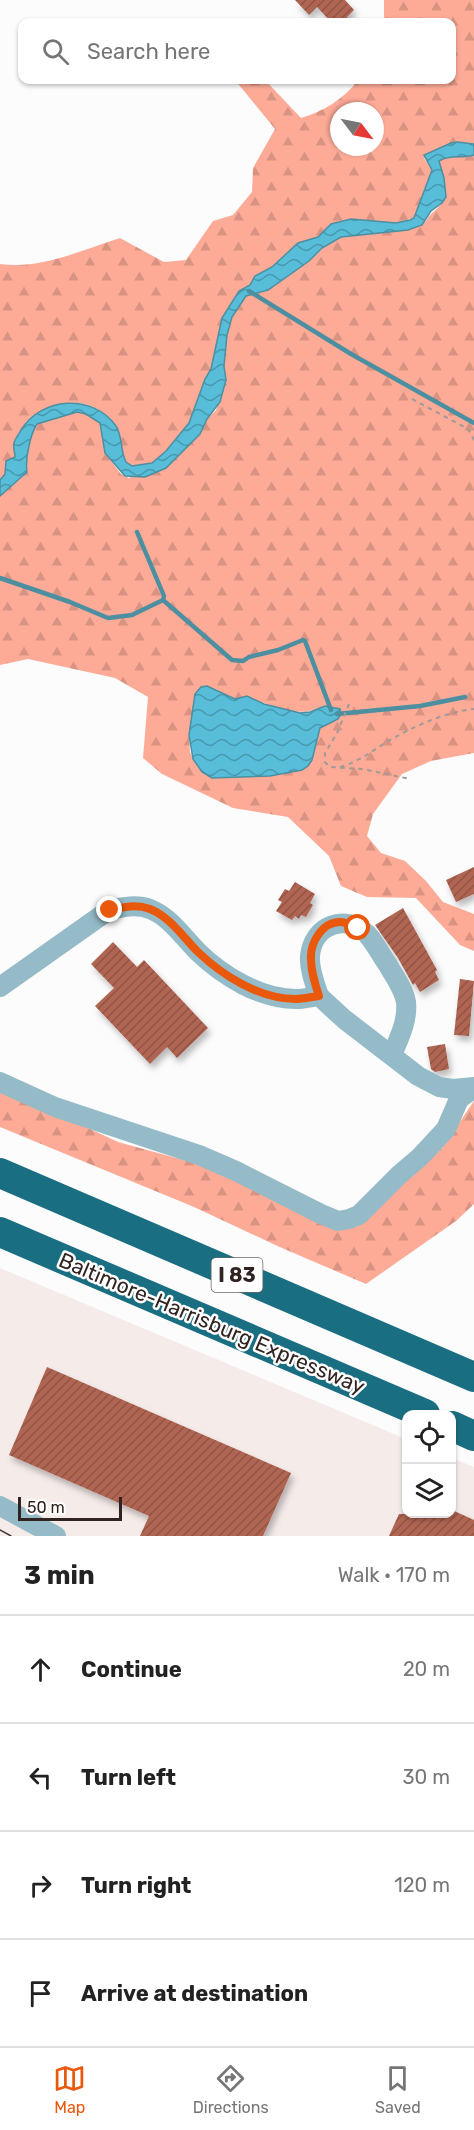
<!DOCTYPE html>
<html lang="en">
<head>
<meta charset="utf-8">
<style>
	:root { --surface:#fff; --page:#f6f6f6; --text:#222; --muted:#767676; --line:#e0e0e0; --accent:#ea580c }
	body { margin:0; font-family:Rubik,sans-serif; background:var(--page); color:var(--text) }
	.controls { position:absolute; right:18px; bottom:18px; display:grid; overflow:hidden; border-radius:12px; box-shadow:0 2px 4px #0004 }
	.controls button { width:54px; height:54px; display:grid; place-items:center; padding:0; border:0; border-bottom:2px solid var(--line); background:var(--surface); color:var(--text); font:30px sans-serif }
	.compass { position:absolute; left:330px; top:102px; width:54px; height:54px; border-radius:50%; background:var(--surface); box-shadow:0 2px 4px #0004; rotate:122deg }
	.scale { position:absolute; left:18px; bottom:15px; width:104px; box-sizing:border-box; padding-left:6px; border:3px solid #302320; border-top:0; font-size:16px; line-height:21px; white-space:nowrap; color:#302320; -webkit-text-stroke:4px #fff; paint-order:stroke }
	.stop { position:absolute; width:18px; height:18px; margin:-14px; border:4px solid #ea580c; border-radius:50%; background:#fff }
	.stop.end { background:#ea580c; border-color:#fff; box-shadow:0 2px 6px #0008 }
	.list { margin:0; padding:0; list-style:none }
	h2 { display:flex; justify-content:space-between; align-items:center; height:78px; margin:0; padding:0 24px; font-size:26px }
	h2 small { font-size:20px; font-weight:400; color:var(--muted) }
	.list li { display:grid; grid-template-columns:39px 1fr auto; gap:18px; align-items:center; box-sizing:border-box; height:108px; padding:0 24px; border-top:2px solid var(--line) }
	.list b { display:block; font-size:22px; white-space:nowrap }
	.list em { font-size:20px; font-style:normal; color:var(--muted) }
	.icon { flex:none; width:33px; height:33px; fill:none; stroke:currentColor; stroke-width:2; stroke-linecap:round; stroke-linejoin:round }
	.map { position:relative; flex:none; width:474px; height:1536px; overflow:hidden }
	.search { position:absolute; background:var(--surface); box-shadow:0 2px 4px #0004; left:18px; right:18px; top:18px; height:66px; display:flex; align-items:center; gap:15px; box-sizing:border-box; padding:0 21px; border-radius:12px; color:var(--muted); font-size:22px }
	.sheet { height:510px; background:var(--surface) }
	nav { display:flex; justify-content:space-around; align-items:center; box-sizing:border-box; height:84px; border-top:2px solid var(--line); background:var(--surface); font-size:16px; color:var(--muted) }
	nav a { display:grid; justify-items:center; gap:3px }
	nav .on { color:var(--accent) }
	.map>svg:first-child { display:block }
	.built { fill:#f5ecea }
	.forest { fill:url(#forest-firs); fill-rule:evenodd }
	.water { fill:url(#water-waves); stroke:#4b8fa1; stroke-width:1.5 }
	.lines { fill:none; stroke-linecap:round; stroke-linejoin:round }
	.stream { stroke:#4b8fa1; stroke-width:4.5 }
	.building { fill:url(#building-hatch); filter:url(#shadow) }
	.path { stroke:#9f9998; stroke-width:2; stroke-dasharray:4.5 4.5; stroke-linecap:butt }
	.minor { stroke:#94bbc7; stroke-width:20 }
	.highway { stroke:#1a6e81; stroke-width:30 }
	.tram { stroke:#463a38; stroke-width:1.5 }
	.route { stroke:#ea580c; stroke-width:8 }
	.labels { text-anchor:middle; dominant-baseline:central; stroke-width:5; stroke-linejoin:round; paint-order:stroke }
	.shield { fill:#fff; stroke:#6e6563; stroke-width:1.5 }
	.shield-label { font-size:20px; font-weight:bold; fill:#302320 }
	.street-label { font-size:21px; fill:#302320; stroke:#fff }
</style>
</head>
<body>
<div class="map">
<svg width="474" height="1536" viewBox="0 0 474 1536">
	<defs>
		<pattern id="forest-firs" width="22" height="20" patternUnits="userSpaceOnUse" patternTransform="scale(1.5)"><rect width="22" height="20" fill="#fdab97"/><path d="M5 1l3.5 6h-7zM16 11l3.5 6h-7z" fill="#d99382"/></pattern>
		<pattern id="water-waves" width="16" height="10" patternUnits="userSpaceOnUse" patternTransform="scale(1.5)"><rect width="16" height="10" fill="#57bdd8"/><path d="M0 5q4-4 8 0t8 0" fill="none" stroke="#4899af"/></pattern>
		<pattern id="building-hatch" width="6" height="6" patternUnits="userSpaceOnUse" patternTransform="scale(1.5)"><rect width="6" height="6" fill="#b06553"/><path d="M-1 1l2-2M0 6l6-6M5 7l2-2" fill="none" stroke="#905344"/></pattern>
		<filter id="shadow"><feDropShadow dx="3" dy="5" stdDeviation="3" flood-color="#0004"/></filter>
	</defs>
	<rect width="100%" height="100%" fill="#fcfcfc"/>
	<!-- built -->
	<path class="built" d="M0,1268L406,1439V1514H452V1458L474,1467V1536H0Z"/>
	<!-- forest -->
	<g class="forest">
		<path d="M384,0H474V144L457,142L424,158L432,170L414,218L396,223L351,219L331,224L318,237L298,243L272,267L255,276L250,285L239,291L222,318L211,369L205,379L189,423L166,451L152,463L132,466L126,462C118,447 122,433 110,419C91,398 64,399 41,412C36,414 30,417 26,422C18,433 15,445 15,457C0,467 11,469 0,480V264C40,270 82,250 120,238L164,262L186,260L213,221L233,215L252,192L253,168L275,129L235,80H265L301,118C324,111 344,99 358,80H452V22H384ZM339,111H375V147H339Z"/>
		<path d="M474,155V753L431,761L402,774L373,814L367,836L381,853L405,861L426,881L443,902L474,914V951L460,945L416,898L367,897L341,886L329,856L288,817L233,808L162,774L143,758L148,697L115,678L28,659L0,665V496L22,477L30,440L37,423L77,412L86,414L100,423L105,453L121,474L129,478L200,434L207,419L216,410L226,380L224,366L227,336L232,317L246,296L252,293L264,292L309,261L323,248L341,237L356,234L390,232L426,221C430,213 436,211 442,203C451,192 441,174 439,161C450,154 462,159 474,155ZM216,689C222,693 229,698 236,699C243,700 249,698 255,700C276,706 296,718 318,708L338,719L320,728C314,738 317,751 311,760C298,780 235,775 212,778L193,759L190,752L189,735L195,694Z"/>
		<path d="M0,1087L118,1142L227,1172L349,1229L442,1148L474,1101V1204L456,1221L366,1284L282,1248L194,1207L0,1127Z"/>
	</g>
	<!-- water -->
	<g class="water">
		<path d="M457,142L474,144V155C462,159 450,154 439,161L444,178L446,197L442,203L431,211L422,225L408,230L341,237L322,248L309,261L268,290L246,296L232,317L227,335L224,366L226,380L220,402L207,419L200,434L166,468L145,477L125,476L105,453L100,423L86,414L77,412L37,424C30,435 25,459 27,472L0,496V480L5,474L6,461L15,457C15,453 13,447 14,443C15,439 19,434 21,430C41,397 93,393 116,426C123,437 120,451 126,462L132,466L152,463L166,451L189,423L205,379L211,369L222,318L239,291L250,285L255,276L272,267L298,243L318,237L331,224L351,219L396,223L410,220L414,218L432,170L424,155L451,143Z"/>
		<path d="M207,686L235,699L247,696L264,704L300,713L310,712L325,706L340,709L341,714L338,719L320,728L312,760L308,766L302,770L270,776L212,778L202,772L193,759L189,735L195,694L201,687Z"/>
	</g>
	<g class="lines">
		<!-- stream -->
		<g class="stream">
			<path d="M249,291L351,354L474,423"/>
			<path d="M137,532L164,596L163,600L232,660L243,661L249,657L278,650L303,640L305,641L331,710"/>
			<path d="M0,578L70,602L108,618L132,615L163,600"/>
			<path d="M337,714L420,706L465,697"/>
		</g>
	</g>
	<!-- building -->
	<g class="building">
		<path d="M295,0H345L354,10L347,17L352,22H331L317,7L309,15Z"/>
		<path d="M474,867V894L456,902L446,880Z"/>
		<path d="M295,882L315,894L310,903L313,905L306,917L301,915L299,919L295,916L292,920L276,911L282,902L278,900L285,889L289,891Z"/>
		<path d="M403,908L437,970L435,972L439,980L420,992L415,983L413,985L398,958L375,925Z"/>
		<path d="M113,942L137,967L144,960L208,1028L177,1058L167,1047L150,1064L95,1006L114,988L91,964Z"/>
		<path d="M460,979L474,981L469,1036L454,1035Z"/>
		<path d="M445,1044L449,1069L435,1072L431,1069L427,1047Z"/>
		<path d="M47,1367L291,1473L263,1536H140L149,1516L9,1455Z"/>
		<path d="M452,1510L474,1520V1536H389L399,1514H452Z"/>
	</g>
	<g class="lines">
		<!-- path -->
		<g class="path">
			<path d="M412,399L468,429L474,440"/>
			<path d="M349,704L337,733L325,753V762L330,767L362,769L410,779"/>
			<path d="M340,767C359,762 373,750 390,740C415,726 445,712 474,709"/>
		</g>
		<!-- minor -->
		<g class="minor">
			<path d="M0,987L109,910C123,907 136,904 150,909C170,917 183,937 198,952C223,976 260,999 296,999C303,999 311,997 319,996L344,1019L418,1076L439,1087L453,1089L474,1087"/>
			<path d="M319,996C315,984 309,969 310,956C313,925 345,913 367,934C375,943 381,955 388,965C394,976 404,989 406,1002C408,1021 399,1038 392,1055"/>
			<path d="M0,1082L55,1107L199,1155L236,1171L321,1214L338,1221L349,1219L359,1215L400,1174L420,1157L446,1129L459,1099L474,1088"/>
			<path d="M0,1506L56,1536"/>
		</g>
		<!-- highway -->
		<g class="highway">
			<path d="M0,1173L474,1377"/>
			<path d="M0,1232L425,1414"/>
			<path d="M452,1426L474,1436"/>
		</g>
		<!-- tram -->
		<path class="tram" d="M0,1530L11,1536"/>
	</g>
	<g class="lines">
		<!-- route -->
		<path class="route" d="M110,910C123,907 136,904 150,909C170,917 183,937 198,952C223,976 260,999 296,999C303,999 311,997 319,996C315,984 311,972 311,959C310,943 322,922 340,922C346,922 353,926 358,928"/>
	</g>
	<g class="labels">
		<!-- shield labels -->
		<rect class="shield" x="211.5" y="1258" width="51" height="34" rx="4.5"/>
		<g class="shield-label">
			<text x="237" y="1275">I 83</text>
		</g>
		<!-- street labels -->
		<g class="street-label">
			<text transform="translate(212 1323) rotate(23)">Baltimore-Harrisburg Expressway</text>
		</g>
	</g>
</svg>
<div class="controls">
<button><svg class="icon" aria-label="locate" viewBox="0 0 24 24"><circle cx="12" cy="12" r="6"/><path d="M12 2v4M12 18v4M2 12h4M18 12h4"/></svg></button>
<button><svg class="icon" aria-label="layers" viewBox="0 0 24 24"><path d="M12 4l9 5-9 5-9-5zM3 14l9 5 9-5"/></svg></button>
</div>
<svg class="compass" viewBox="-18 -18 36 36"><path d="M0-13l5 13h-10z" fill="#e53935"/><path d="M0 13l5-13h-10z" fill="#767676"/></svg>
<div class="scale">50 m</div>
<div class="stop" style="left:358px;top:928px"></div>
<div class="stop end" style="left:110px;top:910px"></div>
<div class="search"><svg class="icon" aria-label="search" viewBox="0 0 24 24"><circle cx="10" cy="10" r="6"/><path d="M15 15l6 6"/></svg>Search here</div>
</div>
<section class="sheet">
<h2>3 min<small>Walk · 170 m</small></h2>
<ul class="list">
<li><svg class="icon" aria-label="ahead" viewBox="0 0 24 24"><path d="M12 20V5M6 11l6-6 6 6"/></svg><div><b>Continue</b></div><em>20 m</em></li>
<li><svg class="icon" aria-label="left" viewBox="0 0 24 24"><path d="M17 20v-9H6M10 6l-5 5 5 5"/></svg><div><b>Turn left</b></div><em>30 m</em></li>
<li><svg class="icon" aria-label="right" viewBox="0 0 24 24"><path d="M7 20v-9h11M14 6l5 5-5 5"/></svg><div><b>Turn right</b></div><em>120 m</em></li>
<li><svg class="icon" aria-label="arrive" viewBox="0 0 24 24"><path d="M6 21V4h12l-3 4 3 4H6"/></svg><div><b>Arrive at destination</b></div></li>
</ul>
</section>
<nav>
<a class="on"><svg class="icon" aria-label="map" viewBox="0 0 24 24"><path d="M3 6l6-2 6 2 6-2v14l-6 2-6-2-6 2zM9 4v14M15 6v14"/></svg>Map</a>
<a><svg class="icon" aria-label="directions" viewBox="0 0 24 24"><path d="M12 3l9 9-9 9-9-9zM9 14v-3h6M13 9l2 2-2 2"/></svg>Directions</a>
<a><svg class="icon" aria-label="saved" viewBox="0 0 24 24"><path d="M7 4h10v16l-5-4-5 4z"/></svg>Saved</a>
</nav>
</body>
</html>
